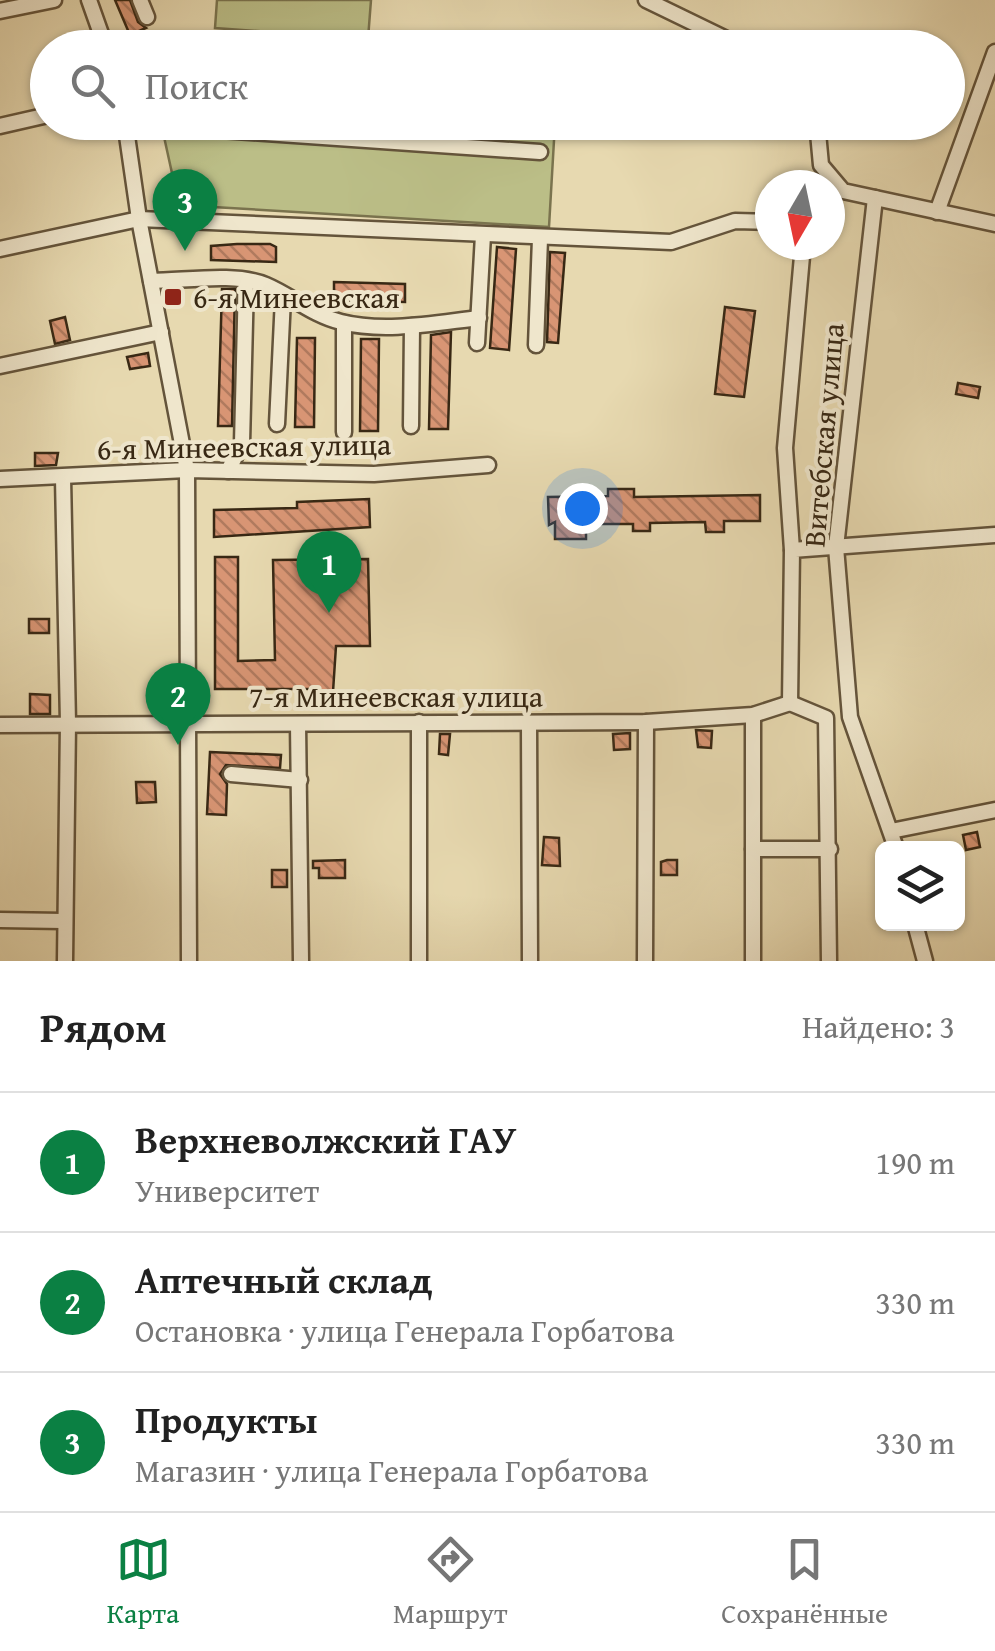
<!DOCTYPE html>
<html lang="ru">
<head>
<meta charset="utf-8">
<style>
	:root { --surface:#fff; --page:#f2f2f2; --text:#222; --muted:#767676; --line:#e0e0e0; --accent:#0b8043 }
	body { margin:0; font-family:"Gentium Book Plus",serif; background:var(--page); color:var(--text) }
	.controls { position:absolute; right:30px; bottom:30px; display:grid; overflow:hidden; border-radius:15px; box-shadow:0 2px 8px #0004 }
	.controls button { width:90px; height:90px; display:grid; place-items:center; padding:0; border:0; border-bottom:2px solid var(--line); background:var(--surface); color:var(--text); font:50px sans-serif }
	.compass { position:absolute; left:755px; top:170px; width:90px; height:90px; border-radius:50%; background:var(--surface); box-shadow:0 2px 8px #0004; rotate:189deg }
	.you { position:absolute; left:582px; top:508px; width:35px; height:35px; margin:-25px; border:8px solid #fff; border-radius:50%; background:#1a73e8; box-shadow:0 0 0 15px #1a73e833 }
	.badge { display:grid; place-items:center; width:65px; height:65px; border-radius:50%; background:var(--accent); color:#fff; font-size:32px; font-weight:700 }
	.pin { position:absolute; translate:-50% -82px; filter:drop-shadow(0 2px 5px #0008) }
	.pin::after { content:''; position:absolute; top:52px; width:35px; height:30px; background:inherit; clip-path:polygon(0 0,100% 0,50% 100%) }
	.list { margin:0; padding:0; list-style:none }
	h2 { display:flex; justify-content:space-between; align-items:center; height:130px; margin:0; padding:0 40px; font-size:42px }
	h2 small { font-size:32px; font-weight:400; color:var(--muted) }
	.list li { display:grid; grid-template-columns:65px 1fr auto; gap:30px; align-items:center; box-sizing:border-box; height:140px; padding:0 40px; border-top:2px solid var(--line) }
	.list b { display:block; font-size:38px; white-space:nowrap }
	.list p { margin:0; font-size:32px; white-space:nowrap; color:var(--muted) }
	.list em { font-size:32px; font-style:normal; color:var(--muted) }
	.icon { flex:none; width:55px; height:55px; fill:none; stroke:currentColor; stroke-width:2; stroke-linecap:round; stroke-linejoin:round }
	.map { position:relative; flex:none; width:995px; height:961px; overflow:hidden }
	.search { position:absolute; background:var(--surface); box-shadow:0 2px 8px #0004; left:30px; right:30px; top:30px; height:110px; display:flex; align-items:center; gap:25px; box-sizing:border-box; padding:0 35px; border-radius:55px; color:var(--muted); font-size:38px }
	.sheet { height:550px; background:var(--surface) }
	nav { display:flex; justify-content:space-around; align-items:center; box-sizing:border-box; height:140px; border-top:2px solid var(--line); background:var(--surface); font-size:28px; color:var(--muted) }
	nav a { display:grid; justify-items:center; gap:5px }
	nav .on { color:var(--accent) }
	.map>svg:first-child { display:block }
	.green { fill:#bbbe87; stroke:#7a734e; stroke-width:2.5 }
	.building { fill:url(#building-back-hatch); stroke:#382814; stroke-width:2.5 }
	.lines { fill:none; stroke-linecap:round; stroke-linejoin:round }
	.minor-casing { stroke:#64543b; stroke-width:19 }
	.minor { stroke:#efe6cc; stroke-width:14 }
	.poi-dot { fill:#8f2418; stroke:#efe6cc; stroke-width:4 }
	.labels { text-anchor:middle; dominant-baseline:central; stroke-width:8; stroke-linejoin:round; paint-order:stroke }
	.poi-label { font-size:30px; fill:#382814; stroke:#efe6cc; text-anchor:start }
	.street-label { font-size:30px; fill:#382814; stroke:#efe6cc }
</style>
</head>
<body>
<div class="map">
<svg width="995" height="961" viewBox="0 0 995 961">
	<defs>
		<pattern id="building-back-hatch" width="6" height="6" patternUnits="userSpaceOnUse" patternTransform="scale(2.5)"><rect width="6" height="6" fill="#d89574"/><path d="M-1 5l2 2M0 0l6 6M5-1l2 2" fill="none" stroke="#b07a5e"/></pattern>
	</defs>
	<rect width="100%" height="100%" fill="#e7d9b0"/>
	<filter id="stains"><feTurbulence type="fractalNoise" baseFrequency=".002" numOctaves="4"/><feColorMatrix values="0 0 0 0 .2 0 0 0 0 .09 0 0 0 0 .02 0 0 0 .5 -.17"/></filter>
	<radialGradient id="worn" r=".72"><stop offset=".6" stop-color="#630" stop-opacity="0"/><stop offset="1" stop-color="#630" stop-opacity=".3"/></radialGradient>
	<!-- green -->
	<g class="green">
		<path d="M217,0H371L368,39L215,28Z"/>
		<path d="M143,37L338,47H145Z"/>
		<path d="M161,123H555L549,227L179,205Z"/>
	</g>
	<!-- building -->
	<g class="building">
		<path d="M115,0H130L138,22L146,28L130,35Z"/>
		<path d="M237,244H270L276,247V262L211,260V246Z"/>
		<path d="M497,247L516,249L509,350L490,348Z"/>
		<path d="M550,252L565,253L558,343L547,342Z"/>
		<path d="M334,282L405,284V302L334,300Z"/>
		<path d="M222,289H235L232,426H218Z"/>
		<path d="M725,307L755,311L744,397L715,394Z"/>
		<path d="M65,317L70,340L55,344L50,321Z"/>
		<path d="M451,332L448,429H429L431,335Z"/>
		<path d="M297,338H315L314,427H295Z"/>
		<path d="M361,339H379L378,431H360Z"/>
		<path d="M148,353L150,366L130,369L127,357Z"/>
		<path d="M958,383L980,387L978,398L956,394Z"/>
		<path d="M35,453H58L56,465L35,466Z"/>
		<path d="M608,489H634V497L760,495V521H724V532H706L705,522L650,523V531H633V524H586V539H555V522L549,525L548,497L608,496Z"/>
		<path d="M369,499L370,527L214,537V510L297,508V502Z"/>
		<path d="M215,557H238V661L275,660L273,560L368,559L370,646H336L332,707L319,708L318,689H215Z"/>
		<rect x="29" y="619" width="20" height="14"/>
		<path d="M30,694L50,695V714H30Z"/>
		<path d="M696,730L712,731L711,748L698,747Z"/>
		<path d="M630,733V749L614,750L613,734Z"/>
		<path d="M440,734H450L448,755L439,754Z"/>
		<path d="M210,752L281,755L280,768L226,765L220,774L227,784L226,815L207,814Z"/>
		<path d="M136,782H155L156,802L137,803Z"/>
		<path d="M977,832L980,847L966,850L963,835Z"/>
		<path d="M544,837L559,838L560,866L542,865Z"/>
		<path d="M345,860V878H319V868H313V861Z"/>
		<path d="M667,860H677V875H661V862Z"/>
		<rect x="272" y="870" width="15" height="17"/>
	</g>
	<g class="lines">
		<!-- minor casing -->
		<g class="minor-casing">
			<g id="minor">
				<path d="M89,0L106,48"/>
				<path d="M140,0L147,17"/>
				<path d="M646,0L745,48"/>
				<path d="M0,11L54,0"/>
				<path d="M125,122L139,219L187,470L189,961"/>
				<path d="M817,122L821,165L843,191L995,224"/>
				<path d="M0,126L48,115"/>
				<path d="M126,128L162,126L540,152"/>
				<path d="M875,198L836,547L850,717L896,848"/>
				<path d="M937,212L995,52"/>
				<path d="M0,249L139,219L671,242L735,221L770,222"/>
				<path d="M151,281C185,281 234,272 266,285C292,296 312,315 341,322C385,333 435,323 479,318"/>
				<path d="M344,323V432"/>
				<path d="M477,343L483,235"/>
				<path d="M536,345L540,239"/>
				<path d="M0,366L161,332"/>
				<path d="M277,424L283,298"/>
				<path d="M411,426L412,326"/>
				<path d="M228,471L242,443L246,281"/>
				<path d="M63,478L68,723L65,961"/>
				<path d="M0,479L187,470L374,474L488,465"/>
				<path d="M792,550L785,448L803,245"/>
				<path d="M790,703L792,550L995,535"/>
				<path d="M790,703L826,718L829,961"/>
				<path d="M753,715V961"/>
				<path d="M298,724L301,961"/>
				<path d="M529,724L530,961"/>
				<path d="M0,725L646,722L753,715L790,703"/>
				<path d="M231,774L300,780"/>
				<path d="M891,831L995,810"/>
				<path d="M753,849H830"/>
				<path d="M0,920L63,921"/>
				<path d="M915,924L925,961"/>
				<path d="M419,961V722"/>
				<path d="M645,961L646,722"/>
			</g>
		</g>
		<!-- minor -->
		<use href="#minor" class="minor"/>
	</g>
	<!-- markers -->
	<rect class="poi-dot" x="163" y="287" width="20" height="20" rx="5"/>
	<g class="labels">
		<!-- poi labels -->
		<g class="poi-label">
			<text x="193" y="297">6-я Минеевская</text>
		</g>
		<!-- street labels -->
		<g class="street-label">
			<text transform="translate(823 435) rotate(-85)">Витебская улица</text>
			<text transform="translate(244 446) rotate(-1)">6-я Минеевская улица</text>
			<text x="396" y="696">7-я Минеевская улица</text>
		</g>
	</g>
	<rect width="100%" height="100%" filter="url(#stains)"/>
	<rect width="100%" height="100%" fill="url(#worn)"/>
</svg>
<div class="controls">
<button><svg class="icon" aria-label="layers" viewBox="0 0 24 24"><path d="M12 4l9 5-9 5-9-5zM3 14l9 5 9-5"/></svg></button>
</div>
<svg class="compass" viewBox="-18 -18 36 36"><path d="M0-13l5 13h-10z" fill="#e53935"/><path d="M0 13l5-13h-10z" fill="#767676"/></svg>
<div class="you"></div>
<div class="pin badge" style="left:329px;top:613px">1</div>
<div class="pin badge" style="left:178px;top:745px">2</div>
<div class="pin badge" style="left:185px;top:251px">3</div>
<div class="search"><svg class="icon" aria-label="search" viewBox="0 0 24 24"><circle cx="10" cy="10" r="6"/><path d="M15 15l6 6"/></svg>Поиск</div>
</div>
<section class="sheet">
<h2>Рядом<small>Найдено: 3</small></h2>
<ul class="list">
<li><span class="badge">1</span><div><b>Верхневолжский ГАУ</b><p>Университет</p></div><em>190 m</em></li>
<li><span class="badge">2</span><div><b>Аптечный склад</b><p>Остановка · улица Генерала Горбатова</p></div><em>330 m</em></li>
<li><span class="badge">3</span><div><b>Продукты</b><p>Магазин · улица Генерала Горбатова</p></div><em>330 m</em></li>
</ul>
</section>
<nav>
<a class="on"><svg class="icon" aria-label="map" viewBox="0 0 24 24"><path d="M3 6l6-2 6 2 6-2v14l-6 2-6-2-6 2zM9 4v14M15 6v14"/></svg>Карта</a>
<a><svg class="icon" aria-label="directions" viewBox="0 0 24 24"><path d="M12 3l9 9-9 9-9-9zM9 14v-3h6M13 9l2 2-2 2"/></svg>Маршрут</a>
<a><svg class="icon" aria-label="saved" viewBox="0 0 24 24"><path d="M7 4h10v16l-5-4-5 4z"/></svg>Сохранённые</a>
</nav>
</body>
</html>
